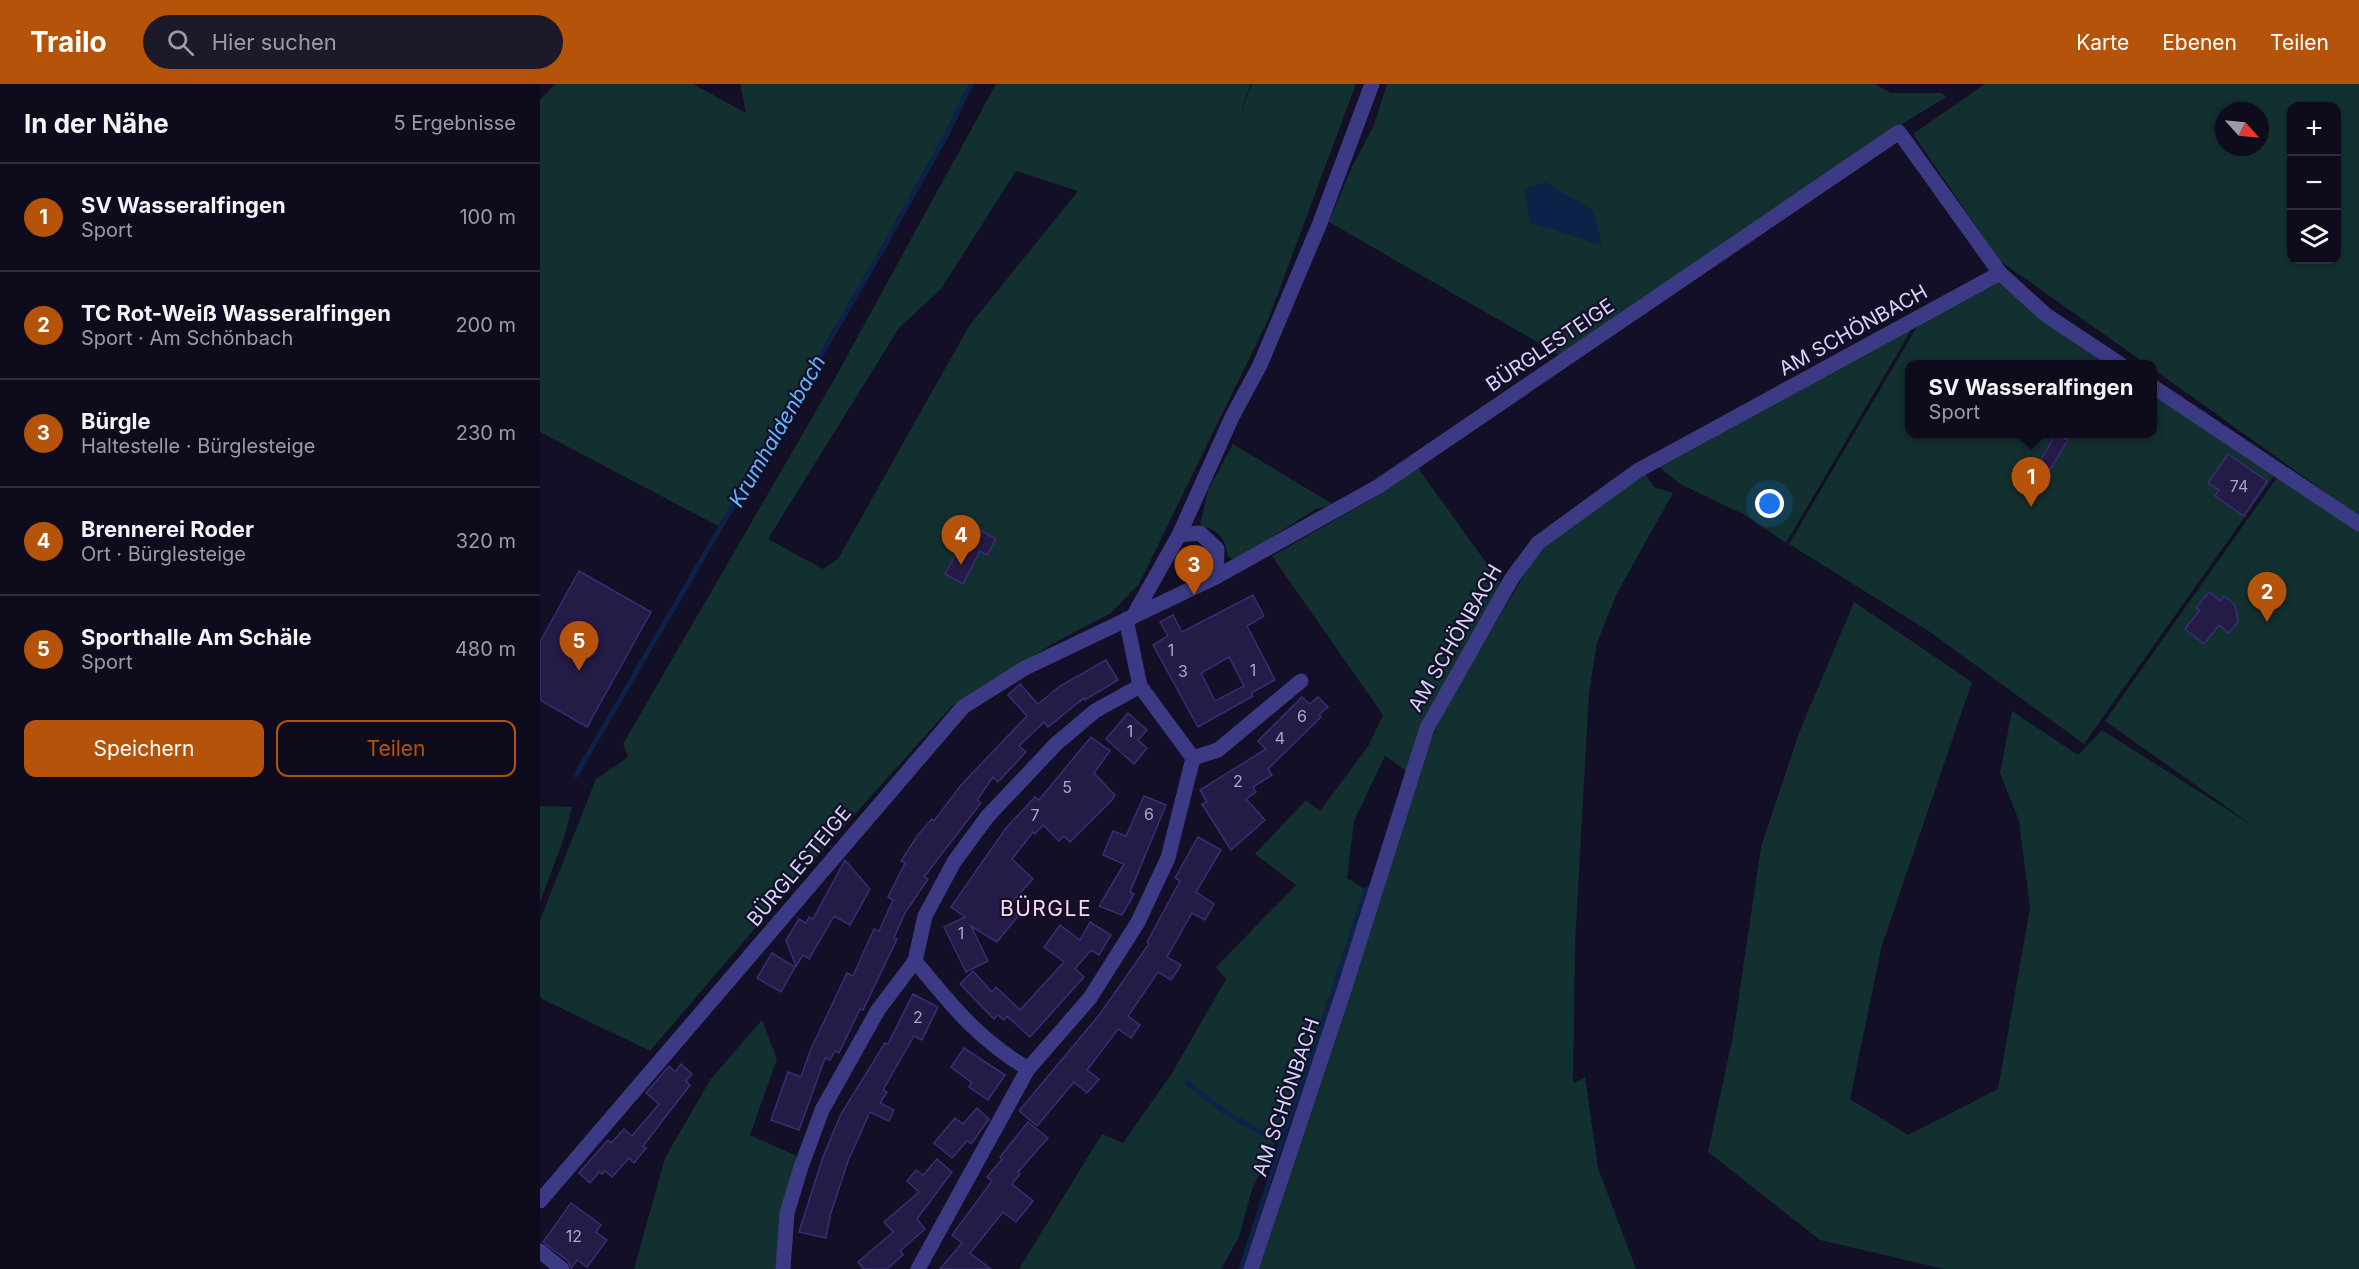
<!DOCTYPE html>
<html lang="de">
<head>
<meta charset="utf-8">
<style>
	:root { --surface:#0e0b1c; --page:#1c1929; --text:#f1f3f6; --muted:#9b9ba3; --line:#2e2b3b; --accent:#b45309 }
	body { margin:0; font-family:Inter,sans-serif; background:var(--page); color:var(--text) }
	.controls { position:absolute; right:18px; top:18px; display:grid; overflow:hidden; border-radius:12px; box-shadow:0 2px 4px #0004 }
	.controls button { width:54px; height:54px; display:grid; place-items:center; padding:0; border:0; border-bottom:2px solid var(--line); background:var(--surface); color:var(--text); font:30px sans-serif }
	.compass { position:absolute; left:1675px; top:18px; width:54px; height:54px; border-radius:50%; background:var(--surface); box-shadow:0 2px 4px #0004; rotate:117deg }
	.you { position:absolute; left:1230px; top:420px; width:21px; height:21px; margin:-15px; border:4px solid #fff; border-radius:50%; background:#1a73e8; box-shadow:0 0 0 9px #1a73e833 }
	.badge { display:grid; place-items:center; width:39px; height:39px; border-radius:50%; background:var(--accent); color:#fff; font-size:20px; font-weight:700 }
	.pin { position:absolute; translate:-50% -50px; filter:drop-shadow(0 2px 3px #0008) }
	.pin::after { content:''; position:absolute; top:32px; width:21px; height:18px; background:inherit; clip-path:polygon(0 0,100% 0,50% 100%) }
	.popup { position:absolute; left:1365px; top:276px; width:252px; height:78px; box-sizing:border-box; display:grid; place-content:center; border-radius:12px; background:var(--surface); filter:drop-shadow(0 2px 4px #0005); font-size:20px; white-space:nowrap; color:var(--muted) }
	.popup b { font-size:22px; color:var(--text) }
	.popup::after { content:''; position:absolute; left:50%; top:100%; margin-left:-12px; border:12px solid transparent; border-top-color:var(--surface) }
	.list { margin:0; padding:0; list-style:none }
	h2 { display:flex; justify-content:space-between; align-items:center; height:78px; margin:0; padding:0 24px; font-size:26px }
	h2 small { font-size:20px; font-weight:400; color:var(--muted) }
	.list li { display:grid; grid-template-columns:39px 1fr auto; gap:18px; align-items:center; box-sizing:border-box; height:108px; padding:0 24px; border-top:2px solid var(--line) }
	.list b { display:block; font-size:22px; white-space:nowrap }
	.list p { margin:0; font-size:20px; white-space:nowrap; color:var(--muted) }
	.list em { font-size:20px; font-style:normal; color:var(--muted) }
	.actions { display:flex; gap:12px; padding:18px 24px }
	.actions a { flex:1; padding:14px 0; border:2px solid var(--accent); border-radius:12px; text-align:center; font-size:21px; color:var(--accent) }
	.actions .main { background:var(--accent); color:#fff }
	.icon { flex:none; width:33px; height:33px; fill:none; stroke:currentColor; stroke-width:2; stroke-linecap:round; stroke-linejoin:round }
	.map { position:relative; flex:none; width:1819px; height:1185px; overflow:hidden }
	header { display:flex; align-items:center; gap:36px; box-sizing:border-box; height:84px; padding:0 30px; background:var(--accent); color:#fff }
	header strong { font-size:28px }
	nav { display:flex; gap:33px; margin-inline-start:auto; font-size:21px }
	.search { width:420px; height:54px; background:var(--page); display:flex; align-items:center; gap:15px; box-sizing:border-box; padding:0 21px; border-radius:33px; color:var(--muted); font-size:22px }
	main { display:flex }
	aside { flex:1; background:var(--surface) }
	.map>svg:first-child { display:block }
	.green { fill:#12302f; fill-rule:evenodd }
	.water { fill:#0c2248 }
	.lines { fill:none; stroke-linecap:round; stroke-linejoin:round }
	.stream { stroke:#0c2248; stroke-width:5 }
	.building { fill:#241b47; stroke:#3b2d73; stroke-width:1.5; fill-rule:evenodd }
	.minor { stroke:#3d3a85; stroke-width:15 }
	.labels { text-anchor:middle; dominant-baseline:central; stroke-width:4.5; stroke-linejoin:round; paint-order:stroke }
	.number-label { font-size:16px; fill:#aca6d1 }
	.street-label { font-size:20px; fill:#d9d4ff; stroke:#130f26 }
	.water-label { font-size:21px; font-style:italic; fill:#62b6ff; stroke:#130f26 }
	.neighbourhood-label { font-size:21px; letter-spacing:1.5px; fill:#ffd6f0; stroke:#130f26 }
</style>
</head>
<body>
<header>
<strong>Trailo</strong>
<div class="search"><svg class="icon" aria-label="search" viewBox="0 0 24 24"><circle cx="10" cy="10" r="6"/><path d="M15 15l6 6"/></svg>Hier suchen</div>
<nav><a>Karte</a><a>Ebenen</a><a>Teilen</a></nav>
</header>
<main>
<aside>
<h2>In der Nähe<small>5 Ergebnisse</small></h2>
<ul class="list">
<li><span class="badge">1</span><div><b>SV Wasseralfingen</b><p>Sport</p></div><em>100 m</em></li>
<li><span class="badge">2</span><div><b>TC Rot-Weiß Wasseralfingen</b><p>Sport · Am Schönbach</p></div><em>200 m</em></li>
<li><span class="badge">3</span><div><b>Bürgle</b><p>Haltestelle · Bürglesteige</p></div><em>230 m</em></li>
<li><span class="badge">4</span><div><b>Brennerei Roder</b><p>Ort · Bürglesteige</p></div><em>320 m</em></li>
<li><span class="badge">5</span><div><b>Sporthalle Am Schäle</b><p>Sport</p></div><em>480 m</em></li>
</ul>
<div class="actions"><a class="main">Speichern</a><a>Teilen</a></div>
</aside>
<div class="map">
<svg width="1819" height="1185" viewBox="0 0 1819 1185">
	<rect width="100%" height="100%" fill="#130f26"/>
	<!-- green -->
	<g class="green">
		<path d="M15,0H153L206,29L200,0H431C358,153 266,297 180,443L0,348V16Z"/>
		<path d="M456,0H711L696,41L712,0H816L728,236L599,500L571,529L514,559L412,622L264,787L110,967L0,914V836L56,695L88,673L83,660L295,294ZM476,87L538,107L429,242L298,475L283,485L228,455L359,244L401,205Z"/>
		<path d="M847,0H1335L1351,9H1402L1406,13L1335,57L1020,271L789,138L812,83L834,41Z"/>
		<path d="M1445,0H1819V432L1613,285L1612,280H1606L1460,177L1373,50ZM1752,22H1796V176H1752ZM1684,27H1720V63H1684Z"/>
		<path d="M1460,189L1580,280H1370V350H1612L1613,302L1738,386L1544,660L1390,548L1249,460L1384,231Z"/>
		<path d="M1374,241L1246,459L1205,431L1140,400L1115,380Z"/>
		<path d="M693,360L794,421L776,425L694,477L688,472C685,454 679,445 660,442L668,406Z"/>
		<path d="M878,384L963,502L868,688L845,672L814,737L807,794L825,805L741,1056L735,1058L712,1105L699,1153L681,1185H479L562,1050L583,1059L632,989L686,895L676,883L756,801L715,770L766,716L780,727L829,661L843,631L732,472L832,415Z"/>
		<path d="M1741,388L1819,439V1185H1404L1280,1156L1168,1068L1193,952L1221,763L1259,649L1314,518L1432,598L1342,861L1310,1015L1368,1051L1458,1005L1490,824L1479,737L1460,689L1472,627L1538,671L1562,646L1715,743L1565,637Z"/>
		<path d="M1105,390L1114,403L1133,409L1077,509L1057,559L1049,609L1035,861L1033,999L1045,993L1058,1084L1096,1185H719L889,660L906,623L994,474L1027,441Z"/>
		<path d="M654,461L664,463L669,470C667,487 655,496 639,489C634,475 642,467 654,461Z"/>
		<path d="M0,722L32,723L24,754L0,818Z"/>
		<path d="M222,936L237,975L210,1051L264,1075L243,1185H94L125,1074L170,996Z"/>
	</g>
	<!-- water -->
	<path class="water" d="M1005,98L1053,126L1062,161L990,139L984,106Z"/>
	<g class="lines">
		<!-- stream -->
		<g class="stream">
			<path d="M36,691L330,187L406,52L431,0"/>
			<path d="M647,999L685,1028L741,1060L701,1185"/>
			<path d="M741,1060L786,930L826,805"/>
		</g>
	</g>
	<!-- building -->
	<g class="building">
		<path d="M1516,350L1528,356L1510,386L1499,379Z"/>
		<path d="M1688,370L1727,397L1704,432L1675,412L1679,406L1668,399Z"/>
		<path d="M440,446L456,455L447,471L440,467L423,500L405,490L423,457L431,461Z"/>
		<path d="M39,487L111,528L47,643L0,616V558Z"/>
		<path d="M1669,508L1680,517L1684,512L1695,521L1698,538L1689,549L1679,541L1664,560L1645,545L1660,526L1656,524Z"/>
		<path d="M713,511L724,532L707,542L735,596L711,609L713,612L658,643L613,561L628,552L620,538L633,531L642,548ZM689,573L704,602L675,617L661,589Z"/>
		<path d="M566,576L578,596L545,616L544,614L508,643L504,638L479,662L486,668L458,698L453,693L437,716L441,719L384,793L388,795L365,829L354,854L357,855L323,926L320,925L299,969L295,967L290,976L285,974L259,1046L231,1036L248,988L261,993L270,967L307,889L313,892L334,845L339,847L353,816L348,813L365,779L361,777L378,751L392,735L394,737L421,701L487,632L468,611L480,600L498,620L520,602Z"/>
		<path d="M762,613L770,620L778,613L788,623L779,631L781,633L728,685L732,691L713,703L716,708L706,715L725,736L691,766L662,720L667,718L660,706L726,665L718,657Z"/>
		<path d="M588,629L607,646L598,656L607,664L594,680L566,655Z"/>
		<path d="M551,653L570,667L554,689L575,711L572,716L530,758L524,752L519,757L503,741L495,750L493,748L472,775L493,795L467,823L478,832L457,858L431,842L448,877L426,888L404,843L425,833L411,823L466,744L495,713L499,716Z"/>
		<path d="M604,712L626,721L590,808L594,810L582,831L559,822L584,780L563,771L573,747L586,752Z"/>
		<path d="M658,753L681,766L656,808L674,820L665,836L652,829L627,873L641,881L631,896L618,888L588,932L600,941L591,954L578,945L547,986L559,995L547,1009L534,998L497,1042L479,1027L560,930L609,860L607,858L640,797L635,794Z"/>
		<path d="M305,776L330,805L310,841L294,832L269,875L263,871L256,882L246,856L259,835L266,839L269,833L273,835Z"/>
		<path d="M550,838L571,851L559,871L551,866L535,885L544,893L490,953L467,932L464,936L458,931L454,935L420,900L433,887L452,908L456,903L480,926L524,878L504,863L520,841L540,856Z"/>
		<path d="M232,869L255,883L241,908L217,894Z"/>
		<path d="M373,910L398,923L382,956L374,952L343,1006L347,1008L340,1019L354,1026L349,1037L330,1028L308,1077L290,1132L286,1154L259,1148L283,1073L301,1030L345,959L348,960Z"/>
		<path d="M424,964L465,991L448,1016L429,1003L432,999L411,983Z"/>
		<path d="M141,980L152,990L146,997L150,1001L103,1062L106,1064L94,1079L89,1074L72,1093L65,1087L62,1090L59,1088L50,1099L39,1089L68,1056L71,1059L84,1045L92,1052L119,1020L106,1009L129,982L135,988Z"/>
		<path d="M437,1024L449,1035L431,1060L427,1057L412,1074L394,1059L415,1034L423,1040Z"/>
		<path d="M488,1038L508,1054L478,1088L480,1090L472,1100L493,1117L476,1138L463,1128L430,1169L451,1185H400L422,1159L412,1151L452,1097L447,1093L462,1075L460,1073Z"/>
		<path d="M397,1075L412,1088L377,1135L385,1145L360,1167L363,1171L347,1185H324L318,1178L353,1148L344,1138L379,1108L367,1097L376,1086L383,1091Z"/>
		<path d="M31,1119L61,1141L56,1148L67,1156L47,1183L37,1176L31,1184L28,1177L3,1158Z"/>
	</g>
	<g class="lines">
		<!-- minor -->
		<g class="minor">
			<path d="M1612,302L1819,440"/>
			<path d="M639,451L660,449L677,465L676,493"/>
			<path d="M595,529L639,451L692,333L720,281L780,139L832,0"/>
			<path d="M586,535L600,602L653,674"/>
			<path d="M653,674L678,666L761,597"/>
			<path d="M375,877C412,922 437,954 488,985"/>
			<path d="M0,1117L423,623L485,584L676,493L839,402L1359,48L1460,189L1506,231L1580,280"/>
			<path d="M0,1167L22,1185"/>
			<path d="M243,1185L247,1129L261,1083L282,1026L338,926L375,877L385,832L414,778L447,733L516,660L555,627L600,602"/>
			<path d="M378,1185L488,985L550,914L598,838L628,774L653,674"/>
			<path d="M711,1185L805,903L887,644L972,494L998,459L1097,387L1460,189"/>
		</g>
	</g>
	<g class="labels">
		<!-- number labels -->
		<g class="number-label">
			<text x="1699" y="402">74</text>
			<text x="631" y="566">1</text>
			<text x="713" y="586">1</text>
			<text x="643" y="587">3</text>
			<text x="762" y="632">6</text>
			<text x="590" y="647">1</text>
			<text x="740" y="654">4</text>
			<text x="698" y="697">2</text>
			<text x="527" y="703">5</text>
			<text x="609" y="730">6</text>
			<text x="495" y="731">7</text>
			<text x="421" y="849">1</text>
			<text x="378" y="933">2</text>
			<text x="34" y="1152">12</text>
		</g>
		<!-- street labels -->
		<g class="street-label">
			<text transform="translate(1313 246) rotate(-29)">AM SCHÖNBACH</text>
			<text transform="translate(1010 261) rotate(-34)">BÜRGLESTEIGE</text>
			<text transform="translate(915 554) rotate(-60)">AM SCHÖNBACH</text>
			<text transform="translate(259 782) rotate(-50)">BÜRGLESTEIGE</text>
			<text transform="translate(746 1013) rotate(-71)">AM SCHÖNBACH</text>
		</g>
		<!-- water labels -->
		<g class="water-label">
			<text transform="translate(237 347) rotate(-60)">Krumhaldenbach</text>
		</g>
		<!-- neighbourhood labels -->
		<g class="neighbourhood-label">
			<text x="506" y="824">BÜRGLE</text>
		</g>
	</g>
</svg>
<div class="controls">
<button>+</button>
<button>−</button>
<button><svg class="icon" aria-label="layers" viewBox="0 0 24 24"><path d="M12 4l9 5-9 5-9-5zM3 14l9 5 9-5"/></svg></button>
</div>
<svg class="compass" viewBox="-18 -18 36 36"><path d="M0-13l5 13h-10z" fill="#e53935"/><path d="M0 13l5-13h-10z" fill="#9b9ba3"/></svg>
<div class="you"></div>
<div class="pin badge" style="left:1491px;top:423px">1</div>
<div class="popup"><b>SV Wasseralfingen</b>Sport</div>
<div class="pin badge" style="left:1727px;top:538px">2</div>
<div class="pin badge" style="left:654px;top:511px">3</div>
<div class="pin badge" style="left:421px;top:481px">4</div>
<div class="pin badge" style="left:39px;top:587px">5</div>
</div>
</main>
</body>
</html>
